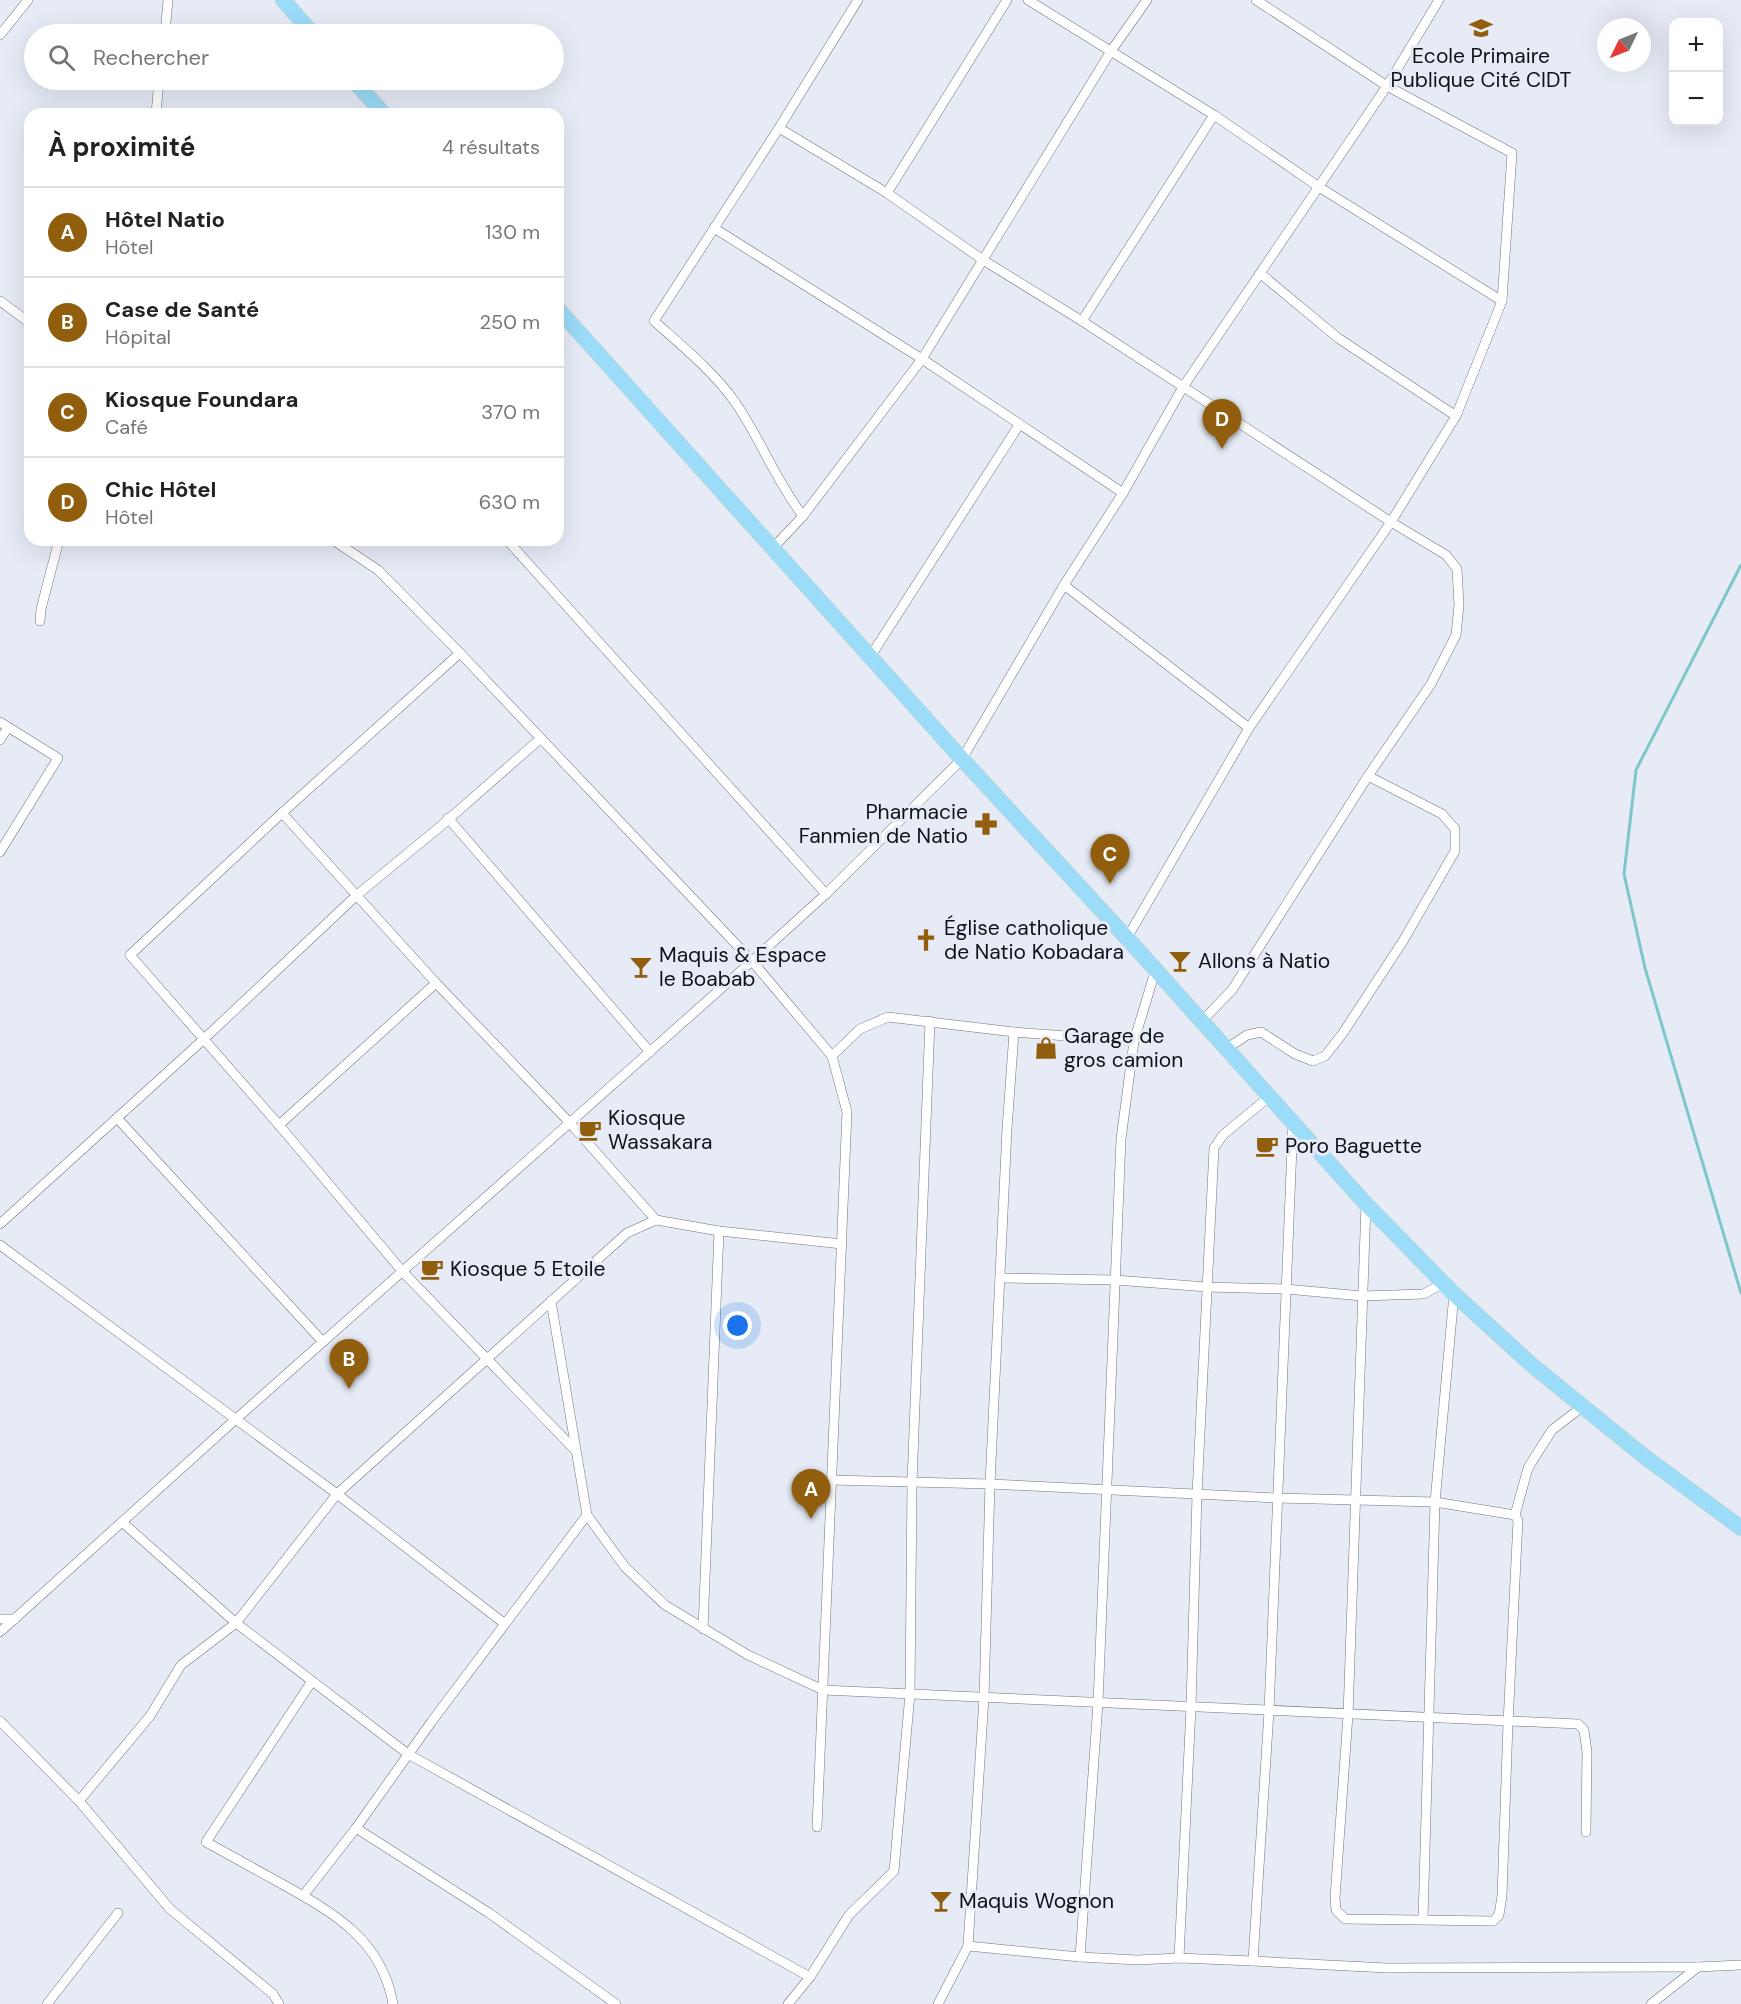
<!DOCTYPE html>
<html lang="fr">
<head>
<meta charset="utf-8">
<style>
	:root { --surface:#fff; --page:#f6f6f6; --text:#222; --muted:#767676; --line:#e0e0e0; --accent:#915e0e }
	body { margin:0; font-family:"DM Sans",sans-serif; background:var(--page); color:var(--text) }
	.controls { position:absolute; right:18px; top:18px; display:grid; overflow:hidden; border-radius:12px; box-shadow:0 6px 24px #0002 }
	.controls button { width:54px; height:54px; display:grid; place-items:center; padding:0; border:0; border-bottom:2px solid var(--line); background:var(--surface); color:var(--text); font:30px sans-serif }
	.compass { position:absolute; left:1597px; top:18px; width:54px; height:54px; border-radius:50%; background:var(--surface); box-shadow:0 6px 24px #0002; rotate:227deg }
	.you { position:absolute; left:738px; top:1326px; width:21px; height:21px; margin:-15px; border:4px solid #fff; border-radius:50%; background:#1a73e8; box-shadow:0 0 0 9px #1a73e833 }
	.badge { display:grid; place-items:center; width:39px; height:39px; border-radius:50%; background:var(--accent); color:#fff; font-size:20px; font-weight:700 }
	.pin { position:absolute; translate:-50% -50px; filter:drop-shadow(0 2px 3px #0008) }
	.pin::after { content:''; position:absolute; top:32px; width:21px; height:18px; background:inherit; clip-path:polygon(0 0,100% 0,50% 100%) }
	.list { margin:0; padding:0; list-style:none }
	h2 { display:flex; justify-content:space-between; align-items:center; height:78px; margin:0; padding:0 24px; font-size:26px }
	h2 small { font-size:20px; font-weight:400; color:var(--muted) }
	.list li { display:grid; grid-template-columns:39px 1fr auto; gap:18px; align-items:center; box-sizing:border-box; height:90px; padding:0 24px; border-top:2px solid var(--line) }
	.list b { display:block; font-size:22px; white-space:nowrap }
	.list p { margin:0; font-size:20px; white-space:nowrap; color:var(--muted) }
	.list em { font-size:20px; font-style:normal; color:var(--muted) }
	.icon { flex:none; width:33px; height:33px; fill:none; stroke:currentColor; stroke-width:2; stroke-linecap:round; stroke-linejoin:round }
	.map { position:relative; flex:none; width:1741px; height:2004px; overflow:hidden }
	.search { position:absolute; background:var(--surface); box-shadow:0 6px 24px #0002; left:24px; top:24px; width:540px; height:66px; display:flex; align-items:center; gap:15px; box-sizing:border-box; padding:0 21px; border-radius:33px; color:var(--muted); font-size:22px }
	.panel { position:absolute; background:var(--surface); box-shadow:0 6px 24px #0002; left:24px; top:108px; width:540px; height:438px; border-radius:18px }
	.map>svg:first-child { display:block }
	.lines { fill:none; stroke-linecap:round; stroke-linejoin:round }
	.stream { stroke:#7ec7c9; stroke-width:3 }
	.street-casing { stroke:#6f747d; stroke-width:10 }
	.primary-casing { stroke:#cacbcb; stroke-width:16 }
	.street { stroke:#fff; stroke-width:9 }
	.primary { stroke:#9bdcf8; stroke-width:15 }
	.labels { text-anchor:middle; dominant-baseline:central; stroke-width:6; stroke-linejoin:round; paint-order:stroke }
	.poi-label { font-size:21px; fill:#0f1114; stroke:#e6ebf6; text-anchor:start }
</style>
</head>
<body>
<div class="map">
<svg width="1741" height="2004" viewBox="0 0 1741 2004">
	<rect width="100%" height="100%" fill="#e6ebf6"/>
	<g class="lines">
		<!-- stream -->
		<path class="stream" d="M1741,565L1636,770L1624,874L1645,968L1741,1293"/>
		<!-- street casing -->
		<g class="street-casing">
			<g id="street">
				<path d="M1028,0L1214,115L1319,187L1502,301"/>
				<path d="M165,34L168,0"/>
				<path d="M0,35L28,0"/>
				<path d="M156,114L159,80"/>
				<path d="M779,128L887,193L983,260L1082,321L1391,522L1446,555L1457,569L1459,605L1456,635L1431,684L1368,776L1232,990L1201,1022"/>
				<path d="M887,193L1007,0"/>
				<path d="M714,228L922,359L1123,493"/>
				<path d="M1261,274L1338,338L1456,416"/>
				<path d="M0,301L30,323"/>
				<path d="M1082,321L1214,115"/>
				<path d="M803,516C776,481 760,438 735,402C713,371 682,346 654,321L779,128L858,0"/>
				<path d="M333,540L378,570L460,653L752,961L832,1056L847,1112L817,1827"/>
				<path d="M507,540L826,894"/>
				<path d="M773,548L803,516L922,359L1111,51L1147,0"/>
				<path d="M1064,585L1249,728"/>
				<path d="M40,621L41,609L59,540"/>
				<path d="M460,653L282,813L130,955L279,1125L402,1271L575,1450"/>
				<path d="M870,657L1019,425"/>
				<path d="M0,722L58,758L0,852"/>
				<path d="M0,740L8,727"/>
				<path d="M282,813L436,983L570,1123L656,1220"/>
				<path d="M448,818L650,1052"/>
				<path d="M1127,938L1249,728L1391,522L1456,416L1502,301L1512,153L1387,86L1256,0"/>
				<path d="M1226,1049L1247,1035L1261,1032L1295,1054L1313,1061L1325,1056L1343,1033L1403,941L1455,851V829L1442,814L1368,776"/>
				<path d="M832,1056L860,1029L888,1017L1014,1032L1134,1041"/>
				<path d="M117,1118L323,1342"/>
				<path d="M279,1125L436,983"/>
				<path d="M1366,1204L1348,1715L1335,1898L1336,1910L1345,1919L1493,1921L1499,1915L1502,1896L1508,1723L1518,1520L1515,1515L1528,1468L1552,1430L1582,1407"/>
				<path d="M0,1224L204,1039L357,895L442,825L540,739"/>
				<path d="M0,1245L337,1494L505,1624"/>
				<path d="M1000,1278L1115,1280L1207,1287L1286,1289L1362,1296L1424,1294L1443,1283"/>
				<path d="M551,1301L587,1515L625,1567L665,1605L748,1655L823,1690L1578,1724L1584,1730L1587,1752L1586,1832"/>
				<path d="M832,1480L990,1484L1276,1498L1435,1502L1515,1515"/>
				<path d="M122,1522L236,1623L408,1754L810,1977"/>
				<path d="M0,1619H15"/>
				<path d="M703,1629L719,1231"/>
				<path d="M0,1632L236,1419L752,961L826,894L962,759L1064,585L1123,493L1183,387L1387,86L1439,0"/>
				<path d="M312,1681L206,1842C231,1856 257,1870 282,1884C334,1913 382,1940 393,2004"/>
				<path d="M0,1721L79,1801L170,1909L273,1994L279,2004"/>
				<path d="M79,1801L150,1716L181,1665L236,1623L337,1494L627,1233L656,1220L719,1231L842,1244"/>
				<path d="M356,1828L489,1913L616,2004"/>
				<path d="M303,1896L356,1828L432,1721L587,1515"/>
				<path d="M1423,1919L1435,1502L1454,1294"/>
				<path d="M968,1946L1080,1957L1137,1960L1179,1958L1253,1961L1387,1968L1698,1967"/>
				<path d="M1080,1957L1098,1703L1121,1139L1134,1041L1155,972"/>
				<path d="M1179,1958L1191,1707L1197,1494L1214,1148L1223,1135L1270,1096"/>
				<path d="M1253,1961L1269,1711L1293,1122"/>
				<path d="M47,2004L118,1913"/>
				<path d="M788,2004L810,1977L849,1915L894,1871L910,1694L912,1482L930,1021"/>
				<path d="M938,2004L968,1946L984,1698L990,1484L1007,1129L1014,1032"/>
				<path d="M1651,2004L1698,1967L1741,1965"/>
			</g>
		</g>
		<!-- primary casing -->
		<g class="primary-casing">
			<g id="primary">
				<path d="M283,0L313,34"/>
				<path d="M353,80L384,114"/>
				<path d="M558,309L962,759L1127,938L1366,1204L1454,1294L1533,1366L1645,1457L1741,1528"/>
			</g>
		</g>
		<!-- street -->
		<use href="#street" class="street"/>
		<!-- primary -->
		<use href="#primary" class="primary"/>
	</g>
	<!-- icons -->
	<defs>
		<g id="school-bare" transform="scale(1.8)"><path d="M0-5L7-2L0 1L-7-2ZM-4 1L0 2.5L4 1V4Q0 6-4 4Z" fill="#915e0e" stroke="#e6ebf6" stroke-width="2.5" paint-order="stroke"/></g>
		<g id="pharmacy-bare" transform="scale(1.8)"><path d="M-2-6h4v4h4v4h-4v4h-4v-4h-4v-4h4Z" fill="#915e0e" stroke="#e6ebf6" stroke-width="2.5" paint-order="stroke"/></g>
		<g id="church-bare" transform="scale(1.8)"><path d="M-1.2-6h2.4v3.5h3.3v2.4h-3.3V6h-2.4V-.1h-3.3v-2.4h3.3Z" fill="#915e0e" stroke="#e6ebf6" stroke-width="2.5" paint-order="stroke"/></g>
		<g id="bar-bare" transform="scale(1.8)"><path d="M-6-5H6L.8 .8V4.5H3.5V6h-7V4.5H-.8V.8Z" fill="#915e0e" stroke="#e6ebf6" stroke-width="2.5" paint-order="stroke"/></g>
		<g id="shop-bare" transform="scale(1.8)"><path d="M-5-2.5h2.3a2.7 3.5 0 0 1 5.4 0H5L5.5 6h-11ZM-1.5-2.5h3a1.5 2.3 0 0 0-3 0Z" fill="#915e0e" stroke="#e6ebf6" stroke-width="2.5" paint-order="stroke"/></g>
		<g id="cafe-bare" transform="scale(1.8)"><path d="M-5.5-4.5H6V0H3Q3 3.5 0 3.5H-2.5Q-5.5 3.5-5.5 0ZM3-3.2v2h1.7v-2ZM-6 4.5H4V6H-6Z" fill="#915e0e" stroke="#e6ebf6" stroke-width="2.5" paint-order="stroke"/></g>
	</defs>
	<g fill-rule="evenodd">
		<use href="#school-bare" x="1481" y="28"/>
		<use href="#pharmacy-bare" x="986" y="824"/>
		<use href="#church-bare" x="926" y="940"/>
		<use href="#bar-bare" x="1180" y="961"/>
		<use href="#bar-bare" x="641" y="967"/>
		<use href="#shop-bare" x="1046" y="1048"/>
		<use href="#cafe-bare" x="590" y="1130"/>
		<use href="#cafe-bare" x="1267" y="1146"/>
		<use href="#cafe-bare" x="432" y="1269"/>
		<use href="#bar-bare" x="941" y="1901"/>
	</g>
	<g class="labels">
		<!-- poi labels -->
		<g class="poi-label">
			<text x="1481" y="56" text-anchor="middle">Ecole Primaire<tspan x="1481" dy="24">Publique Cité CIDT</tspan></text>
			<text x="968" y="812" text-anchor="end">Pharmacie<tspan x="968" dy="24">Fanmien de Natio</tspan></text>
			<text x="944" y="928">Église catholique<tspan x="944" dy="24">de Natio Kobadara</tspan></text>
			<text x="659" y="955">Maquis &amp; Espace<tspan x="659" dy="24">le Boabab</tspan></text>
			<text x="1198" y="961">Allons à Natio</text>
			<text x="1064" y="1036">Garage de<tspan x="1064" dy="24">gros camion</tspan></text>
			<text x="608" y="1118">Kiosque<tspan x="608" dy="24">Wassakara</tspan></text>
			<text x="1285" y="1146">Poro Baguette</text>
			<text x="450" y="1269">Kiosque 5 Etoile</text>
			<text x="959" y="1901">Maquis Wognon</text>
		</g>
	</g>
</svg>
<div class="controls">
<button>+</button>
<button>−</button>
</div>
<svg class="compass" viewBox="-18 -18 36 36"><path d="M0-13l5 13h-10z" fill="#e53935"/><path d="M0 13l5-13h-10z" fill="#767676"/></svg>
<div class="you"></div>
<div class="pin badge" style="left:811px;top:1519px">A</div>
<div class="pin badge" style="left:349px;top:1389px">B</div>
<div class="pin badge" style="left:1110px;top:884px">C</div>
<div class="pin badge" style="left:1222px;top:449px">D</div>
<div class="search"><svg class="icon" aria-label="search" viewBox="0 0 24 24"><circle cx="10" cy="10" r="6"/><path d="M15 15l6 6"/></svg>Rechercher</div>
<section class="panel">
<h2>À proximité<small>4 résultats</small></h2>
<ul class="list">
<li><span class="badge">A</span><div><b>Hôtel Natio</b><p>Hôtel</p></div><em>130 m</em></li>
<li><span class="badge">B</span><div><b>Case de Santé</b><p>Hôpital</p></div><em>250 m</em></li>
<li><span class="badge">C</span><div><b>Kiosque Foundara</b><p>Café</p></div><em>370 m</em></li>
<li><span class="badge">D</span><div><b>Chic Hôtel</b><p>Hôtel</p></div><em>630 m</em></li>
</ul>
</section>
</div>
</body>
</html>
